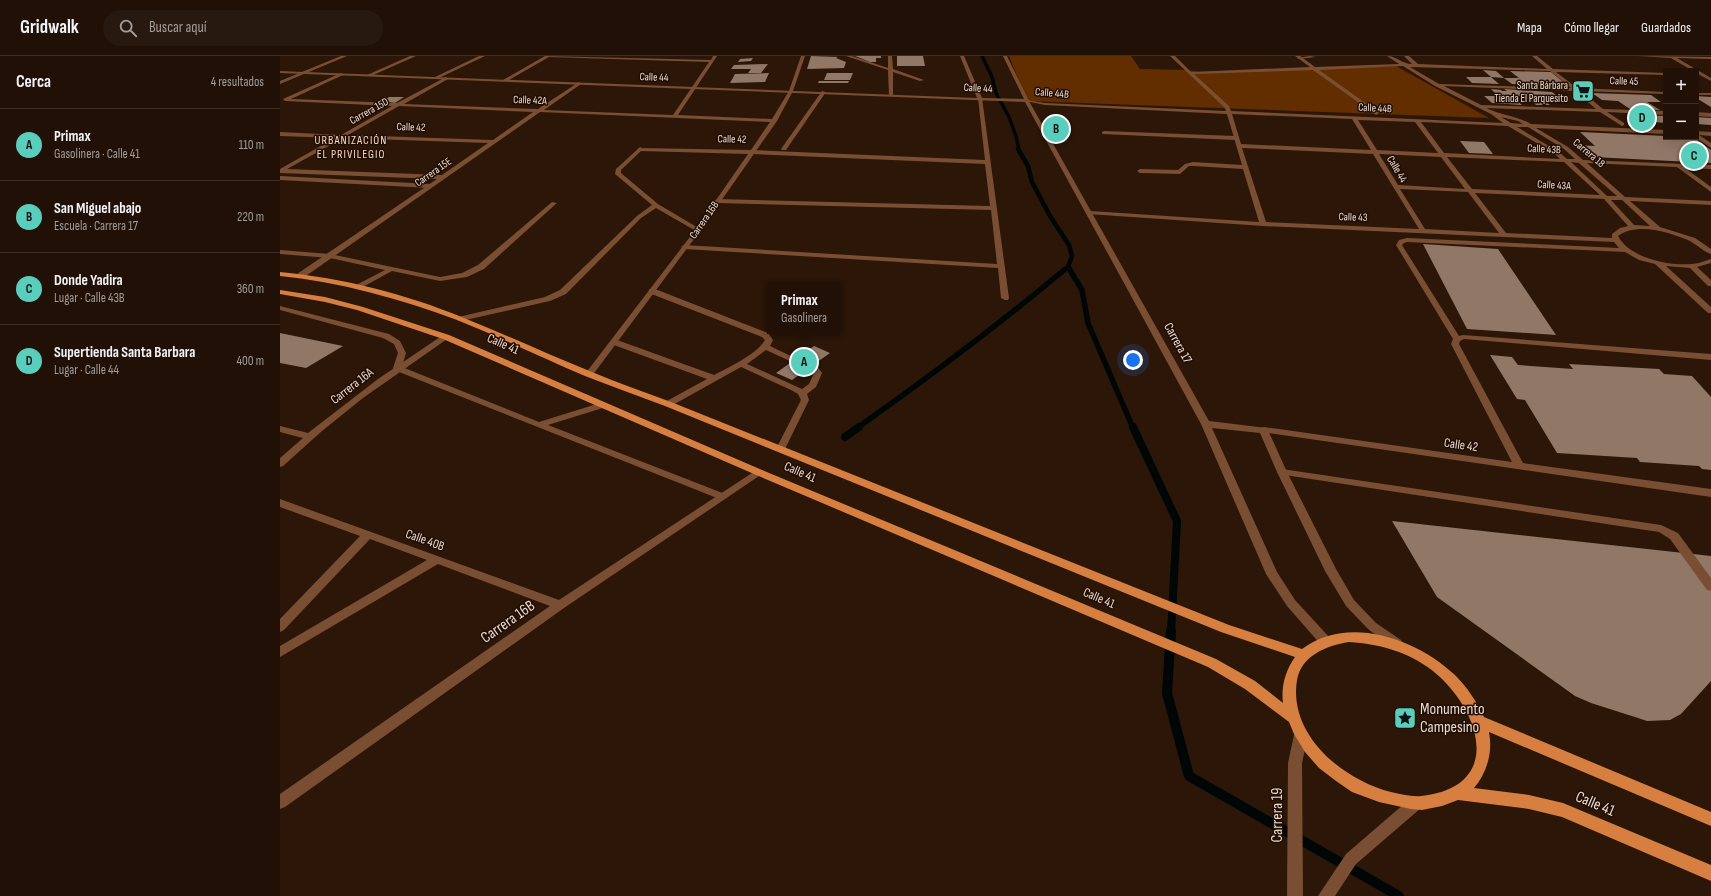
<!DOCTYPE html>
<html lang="es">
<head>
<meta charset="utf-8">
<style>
	:root { --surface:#201006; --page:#281910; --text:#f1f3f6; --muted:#a29d9b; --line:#3d3028; --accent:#5acebd }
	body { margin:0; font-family:"Sofia Sans Condensed",sans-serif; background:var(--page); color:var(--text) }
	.controls { position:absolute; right:12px; top:12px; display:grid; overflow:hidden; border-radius:0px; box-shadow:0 4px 16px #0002 }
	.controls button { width:36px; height:36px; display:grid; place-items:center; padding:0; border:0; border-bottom:1px solid var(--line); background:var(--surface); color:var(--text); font:20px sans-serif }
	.you { position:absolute; left:853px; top:304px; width:14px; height:14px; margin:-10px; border:3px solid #fff; border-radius:50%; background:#1a73e8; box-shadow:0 0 0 6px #1a73e833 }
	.badge { display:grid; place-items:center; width:26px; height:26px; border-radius:50%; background:var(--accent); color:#111; font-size:13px; font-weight:700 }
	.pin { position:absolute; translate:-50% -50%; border:2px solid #fff; box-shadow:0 1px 4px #0006 }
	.popup { position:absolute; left:487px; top:226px; width:74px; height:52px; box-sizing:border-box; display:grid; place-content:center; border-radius:0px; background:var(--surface); filter:drop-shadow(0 1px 3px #0005); font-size:13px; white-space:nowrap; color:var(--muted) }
	.popup b { font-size:15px; color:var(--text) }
	.popup::after { content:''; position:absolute; left:50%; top:100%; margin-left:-8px; border:8px solid transparent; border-top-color:var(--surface) }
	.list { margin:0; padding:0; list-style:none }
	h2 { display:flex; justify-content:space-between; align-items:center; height:52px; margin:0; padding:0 16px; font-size:17px }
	h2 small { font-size:13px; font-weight:400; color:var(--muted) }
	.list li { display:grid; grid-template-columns:26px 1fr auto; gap:12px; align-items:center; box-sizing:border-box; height:72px; padding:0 16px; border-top:1px solid var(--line) }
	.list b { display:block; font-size:15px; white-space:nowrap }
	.list p { margin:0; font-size:13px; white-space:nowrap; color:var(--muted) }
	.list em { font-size:13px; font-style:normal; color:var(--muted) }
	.icon { flex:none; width:22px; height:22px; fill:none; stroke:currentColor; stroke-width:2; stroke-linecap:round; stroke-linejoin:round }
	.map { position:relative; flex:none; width:1431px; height:840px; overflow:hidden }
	header { display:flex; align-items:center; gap:24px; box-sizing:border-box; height:56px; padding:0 20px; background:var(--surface); border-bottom:1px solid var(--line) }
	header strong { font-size:19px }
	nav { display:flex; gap:22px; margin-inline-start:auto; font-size:14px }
	.search { width:280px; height:36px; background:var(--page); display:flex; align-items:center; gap:10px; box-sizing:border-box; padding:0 14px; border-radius:22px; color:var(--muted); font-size:15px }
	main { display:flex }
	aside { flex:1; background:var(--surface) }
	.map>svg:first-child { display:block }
	.green { fill:#622e00 }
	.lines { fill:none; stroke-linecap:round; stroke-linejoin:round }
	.stream-far4 { stroke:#000605; stroke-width:3.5 }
	.stream-far3 { stroke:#000605; stroke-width:4.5 }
	.stream-far2 { stroke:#000605; stroke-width:5.5 }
	.stream-far1 { stroke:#000605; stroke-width:8 }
	.stream { stroke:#000605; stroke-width:10 }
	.building { fill:#917766 }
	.service { fill:#794e32; fill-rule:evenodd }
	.minor { fill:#794e32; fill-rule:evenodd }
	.tertiary { fill:#794e32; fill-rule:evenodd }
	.primary { fill:#d77f40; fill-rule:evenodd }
	.labels { text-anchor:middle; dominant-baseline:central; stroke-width:3; stroke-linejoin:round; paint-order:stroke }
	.far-street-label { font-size:11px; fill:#e9dad1; stroke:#210d02 }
	.far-poi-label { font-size:11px; fill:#e9dad1; stroke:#210d02; text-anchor:end }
	.far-neighbourhood-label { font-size:12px; letter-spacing:1px; fill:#f7d9c6; stroke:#210d02 }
	.street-label { font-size:13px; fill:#e9dad1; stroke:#210d02 }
	.near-street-label { font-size:16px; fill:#e9dad1; stroke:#210d02 }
	.near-poi-label { font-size:16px; fill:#e9dad1; stroke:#210d02; text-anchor:start }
</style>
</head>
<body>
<header>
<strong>Gridwalk</strong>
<div class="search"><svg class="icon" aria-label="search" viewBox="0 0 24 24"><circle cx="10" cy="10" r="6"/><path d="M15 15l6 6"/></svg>Buscar aquí</div>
<nav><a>Mapa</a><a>Cómo llegar</a><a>Guardados</a></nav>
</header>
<main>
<aside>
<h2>Cerca<small>4 resultados</small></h2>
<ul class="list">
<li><span class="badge">A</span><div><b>Primax</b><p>Gasolinera · Calle 41</p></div><em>110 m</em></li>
<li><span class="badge">B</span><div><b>San Miguel abajo</b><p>Escuela · Carrera 17</p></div><em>220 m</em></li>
<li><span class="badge">C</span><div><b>Donde Yadira</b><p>Lugar · Calle 43B</p></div><em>360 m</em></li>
<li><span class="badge">D</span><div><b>Supertienda Santa Barbara</b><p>Lugar · Calle 44</p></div><em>400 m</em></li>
</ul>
</aside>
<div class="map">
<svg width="1431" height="840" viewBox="0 0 1431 840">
	<rect width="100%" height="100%" fill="#2b1608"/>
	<!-- green -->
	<path class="green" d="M729,0H851L860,13L907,14L927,17L1116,10L1209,62L747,45Z"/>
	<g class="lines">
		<!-- stream-far4 -->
		<path class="stream-far4" d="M702,0L712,21L716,37L729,61L736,80L739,94"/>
		<!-- stream-far3 -->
		<g class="stream-far3">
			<path d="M738,93L748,110L752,126L770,160L789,189L792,200L788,211L783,215"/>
			<path d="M788,211L791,215"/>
		</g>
		<!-- stream-far2 -->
		<g class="stream-far2">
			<path d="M790,214L802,234L808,267L853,372"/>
			<path d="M577,372C648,322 717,270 784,214"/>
		</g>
		<!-- stream-far1 -->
		<g class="stream-far1">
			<path d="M853,371L897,465L891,576"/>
			<path d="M565,381L579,371"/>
		</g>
		<!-- stream -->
		<path class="stream" d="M891,575L887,637L909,720L1119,840"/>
	</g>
	<!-- building -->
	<g class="building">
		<path d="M531,0L558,1L556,2L566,6L564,12L527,13Z"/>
		<path d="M575,0H601V2H596V6H590Z"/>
		<path d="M617,0H643L645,10H617Z"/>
		<path d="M473,2L471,5L458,6L460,3Z"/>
		<path d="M488,8L481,17H468L471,13H451L454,9Z"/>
		<path d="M1203,14L1216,15L1224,22L1211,21Z"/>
		<path d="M1230,15L1271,16L1288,30L1232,28L1224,22H1239Z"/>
		<path d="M489,17L485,26L450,27L455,18Z"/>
		<path d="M547,17H573L570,24H544Z"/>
		<path d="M1186,21H1211L1219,28L1192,27Z"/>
		<path d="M539,25H569L568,27H538Z"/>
		<path d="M1211,33L1221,34L1222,35H1227L1224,33L1272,36L1280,42H1262L1270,49H1256L1248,41L1228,39L1230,41H1233L1242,49L1212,47L1204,40H1218Z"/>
		<path d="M1312,37L1371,39L1381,46H1367L1380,54L1350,53L1338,45L1322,44Z"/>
		<path d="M1416,40L1431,41V51L1416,42Z"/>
		<path d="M109,41H124L115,47L103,45Z"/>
		<path d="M1353,59L1386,60V67L1362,65Z"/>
		<path d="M1416,61L1431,62V69L1416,68Z"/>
		<path d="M1300,76L1386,80V81H1413L1431,94V107L1313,101L1301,95L1294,89L1315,90Z"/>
		<path d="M1180,85L1204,86L1213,98L1189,97Z"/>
		<path d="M1143,188L1218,193L1276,279L1187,273Z"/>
		<path d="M0,277L63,290L26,312L0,307Z"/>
		<path d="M534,290L550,297L512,324L496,317Z"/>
		<path d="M1210,299L1232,301L1238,309L1293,313L1289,308L1379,313L1384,318L1412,320L1431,341V414L1422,413L1419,410L1360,406L1357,402L1277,397L1245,344L1237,343Z"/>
		<path d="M1112,465L1431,500V625L1401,658L1390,664L1367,665L1358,662L1311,647L1295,640L1157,541Z"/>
	</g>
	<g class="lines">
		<!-- service -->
		<g class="service">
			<path d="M1030,0L1036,1L1019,3L1017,2Z"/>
			<path d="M542,35L546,36L506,94H502L501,93Z"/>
			<path d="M700,41L702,42L729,242L728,244H725L721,242L718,212L404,193L401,191L404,189L717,208L711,154L437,147L434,145L437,143L710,150L705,108L472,98L469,96L472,94L705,104L698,42Z"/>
			<path d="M824,75L955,80L958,82L955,84L822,78V76Z"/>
			<path d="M360,91L362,92V94L341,114V117L378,148L420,173V175H416L376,152L361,162L286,238L270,245L181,265H178V261L265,241L280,234L357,160L372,149L335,118L336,113Z"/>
			<path d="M0,120L150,128L153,130L150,132L0,124Z"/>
			<path d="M272,146L277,147L204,213L187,221L160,225L112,215L79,233L75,231L76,229L105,214L50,202L0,198V194L50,198L160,221L182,217L198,209Z"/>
			<path d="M369,233H375L488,277L493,284L490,290L519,304L518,306H512L486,294L467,308L522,333L529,328L534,317L528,309L532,306L535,307L542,317L536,331L527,338L529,344L504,395H498L496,393L521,344L518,338L511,334L461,311L391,350H385L383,348L385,346L427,323L331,288V284H337L434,319C449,311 476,299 485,284L482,281L369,237Z"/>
			<path d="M0,250L109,278L120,285L126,297L122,311L259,366L320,347H326L328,349L326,351L268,369L445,438L446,440L445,442H437L114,314L113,312L118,297L114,288L103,282L0,254Z"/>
			<path d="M1002,413L1381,469L1398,477L1431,522V535L1427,534L1390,483L1379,476L998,418L997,416Z"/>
		</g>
		<!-- minor -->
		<g class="minor">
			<path d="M61,0H67L0,28V25Z"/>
			<path d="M130,0H136L91,20L87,19Z"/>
			<path d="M199,0H205L159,22L155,21Z"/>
			<path d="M265,0L431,4L433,0H437L398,59L492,63L509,35L521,0H525L513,35L497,65L420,175L312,320L309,321L305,318L416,173L468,98L360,95L358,94V92L471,94L490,66L260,56L23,222H17V218L157,123L0,117V113L55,82L0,80V76L61,79L112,50L5,45L3,43L61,17L63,19L11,43L117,47L166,21L168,23L124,48L258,53L299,26L301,28L264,54L393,59L429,6L269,1L227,25L223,24ZM119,50L253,56L213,84L68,79ZM63,82L208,87L162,119L7,113Z"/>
			<path d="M566,0H572L608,12V0H612L613,13L644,24L640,25L613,16V39L609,40L608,14Z"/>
			<path d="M890,0H895L911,16L1030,11L1015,0H1020L1035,11L1119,8L1107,0C1116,0 1122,8 1132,8L1124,0H1129L1138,8L1267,13L1252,0H1257L1273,13L1386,17V19L1276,16L1297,32L1386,36V38L1301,35L1323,53L1386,55V59L1327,56L1344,67V69L1342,70L1320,56L1206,52C1221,59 1237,60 1251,68L1386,74V78L1256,72L1288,91L1303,104L1431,109V113L1405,112L1431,131V136L1397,111L1307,107L1345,141L1431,145V149L1350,145L1380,171L1415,182L1431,193V198C1424,196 1417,189 1410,185C1389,176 1357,166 1338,180C1350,203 1394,212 1419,207C1423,206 1427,204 1431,203V207L1417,211L1431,224V230H1428L1410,212L1386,210L1431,251V257H1428L1375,208L1359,204L1345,196L1127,186L1124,187L1122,189L1179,280L1183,279L1431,298V304L1184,283L1180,285L1179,288L1243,407L1431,433V441L981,376L979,374L981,372L984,371L1232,406L1171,288L1173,283L1116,189L1119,184L1127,182L1339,192L1334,186L983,170L808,158V156L810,155L979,166L963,113L913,110H909L900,118L860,117L857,115L860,113L898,114L905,108L913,106L962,109L947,58L765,49L745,45L747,44L765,47L946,55L945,52ZM1123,10L1155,30L1211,58L1223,67L951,55L949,50L914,18L1033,14L1096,59L1098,58V56L1039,14ZM1130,11L1270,15L1291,32L1159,28ZM1164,30L1295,35L1316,53L1201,49ZM952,58L1072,63L1091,94L961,88ZM1221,61L1238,65L1243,68L1231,67ZM1078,64L1135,66L1158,97L1097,94ZM1141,66L1228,70L1275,98L1280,103L1164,97ZM1237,71H1248L1284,93L1295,103H1287L1279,96ZM962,92L1093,98L1139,173L986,166ZM1099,98L1161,101L1185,133L1118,129ZM1167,101L1284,106L1320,139L1192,133ZM1291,106L1299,107L1337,140H1327ZM1120,133L1188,136L1219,177L1145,173ZM1195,137L1324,143L1348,170L1340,172L1332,178V182L1226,177ZM1331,144H1342L1370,170L1354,169Z"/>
			<path d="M1357,0L1431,1V3L1397,2L1431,22V25L1416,17V15H1413L1391,2Z"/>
			<rect x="1416" y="37" width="15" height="2"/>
			<path d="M1416,56L1431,57V61L1416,60Z"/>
			<path d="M1416,75L1431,76V80L1419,79L1431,87V92L1415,81Z"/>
			<path d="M163,279H169L170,281L83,342L42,375L3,410L0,411V402L23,382L0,376V370L28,377L98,323Z"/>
			<path d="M478,413L483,416L482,418L284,552L5,751L0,753V738L270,550L158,508L0,601V590L147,504L90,483L4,574L0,576V563L80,480L0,451V443L279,544Z"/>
			<path d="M1021,673L1026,675L1028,679L1022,707L1023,840H1007L1008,707L1014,679L1016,675Z"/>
			<path d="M1136,740L1141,742L1143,747L1141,752L1076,808L1055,840H1038L1066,798L1131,742Z"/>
		</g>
		<!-- tertiary -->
		<path class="tertiary" d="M680,0H684L702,42L744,43L723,0H727L749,45L929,365L987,372L1007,416L1056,513L1074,544L1096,567L1121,584L1123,588L1121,592L1117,593L1113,592L1088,573L1066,550L1045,515L997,416L980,377L932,372L997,516L1015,544L1050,582L1052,586L1050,590L1046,591L1042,590L1007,550L986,518L921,368L745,46L0,17V15L697,42Z"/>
		<!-- primary -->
		<path class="primary" d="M0,216C63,222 126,238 184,262C227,279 269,299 312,316C338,327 365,336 391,346L949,569L1022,593C1068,558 1137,583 1175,619C1187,631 1197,646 1204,661L1431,756V770L1209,676C1213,696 1207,717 1194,732L1249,739L1283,747L1431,809V825L1282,761L1249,753L1178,744L1162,750L1142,754L1131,753L1099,746L1072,736L1056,725L1039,712L1025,696L1014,678L1009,666L965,633L928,611L474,418L163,283L77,254L45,246L0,238V234L45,241L83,251L169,279L482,414L936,603L975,625L1003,647C1001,631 1005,615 1015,601L941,576L385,350C358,340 331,330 305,320C262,302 220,281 177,264C120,243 61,226 0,220ZM1069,586C1100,588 1129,596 1153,615C1201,654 1225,731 1141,740C1131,741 1121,738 1111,736C1063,724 1008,679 1017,624C1022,599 1046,590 1069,586Z"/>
	</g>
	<!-- icons -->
	<defs>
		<g id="supermarket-square" transform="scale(1.15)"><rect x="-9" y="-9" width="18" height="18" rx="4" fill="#5acebd" stroke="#210d02"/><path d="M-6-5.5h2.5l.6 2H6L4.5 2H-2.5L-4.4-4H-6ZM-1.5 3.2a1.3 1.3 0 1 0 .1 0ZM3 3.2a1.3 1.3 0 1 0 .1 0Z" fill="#111"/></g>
		<g id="sight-square" transform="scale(1.15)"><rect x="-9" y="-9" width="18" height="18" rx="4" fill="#5acebd" stroke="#210d02"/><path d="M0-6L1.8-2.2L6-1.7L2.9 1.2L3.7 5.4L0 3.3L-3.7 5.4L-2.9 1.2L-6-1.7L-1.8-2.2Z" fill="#111"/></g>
	</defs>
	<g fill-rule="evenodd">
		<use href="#supermarket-square" x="1303" y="35"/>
		<use href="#sight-square" x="1125" y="662"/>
	</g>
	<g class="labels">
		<!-- far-street labels -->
		<g class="far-street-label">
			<text transform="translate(374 21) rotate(2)">Calle 44</text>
			<text transform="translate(1344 25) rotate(2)">Calle 45</text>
			<text transform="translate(698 32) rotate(3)">Calle 44</text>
			<text transform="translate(772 37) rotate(5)">Calle 44B</text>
			<text transform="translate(250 44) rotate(2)">Calle 42A</text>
			<text transform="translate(1095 52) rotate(3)">Calle 44B</text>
			<text transform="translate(89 55) rotate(-29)">Carrera 15D</text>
			<text transform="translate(131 71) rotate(2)">Calle 42</text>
			<text transform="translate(452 83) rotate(1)">Calle 42</text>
			<text transform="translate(1264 93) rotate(3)">Calle 43B</text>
			<text transform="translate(1309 97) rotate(40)">Carrera 18</text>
			<text transform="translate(1117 113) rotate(59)">Calle 44</text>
			<text transform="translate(153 116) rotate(-35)">Carrera 15E</text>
			<text transform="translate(1274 129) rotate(3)">Calle 43A</text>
			<text transform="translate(1073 161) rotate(2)">Calle 43</text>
			<text transform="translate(424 164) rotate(-55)">Carrera 16B</text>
		</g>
		<!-- far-poi labels -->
		<g class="far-poi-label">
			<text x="1288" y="29">Santa Bárbara<tspan x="1288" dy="13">Tienda El Parquesito</tspan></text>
		</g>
		<!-- far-neighbourhood labels -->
		<g class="far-neighbourhood-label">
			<text x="71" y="84">URBANIZACIÓN<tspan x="71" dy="14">EL PRIVILEGIO</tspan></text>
		</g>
		<!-- street labels -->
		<g class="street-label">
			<text transform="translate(898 287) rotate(61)">Carrera 17</text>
			<text transform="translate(223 288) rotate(24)">Calle 41</text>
			<text transform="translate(72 330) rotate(-38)">Carrera 16A</text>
			<text transform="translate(1181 389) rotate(8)">Calle 42</text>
			<text transform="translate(520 416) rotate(23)">Calle 41</text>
			<text transform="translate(145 484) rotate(20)">Calle 40B</text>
			<text transform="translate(819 542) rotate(23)">Calle 41</text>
		</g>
		<!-- near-street labels -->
		<g class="near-street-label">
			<text transform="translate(228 566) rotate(-35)">Carrera 16B</text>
			<text transform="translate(1315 748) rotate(23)">Calle 41</text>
			<text transform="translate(997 759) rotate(-90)">Carrera 19</text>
		</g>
		<!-- near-poi labels -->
		<g class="near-poi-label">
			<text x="1140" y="653">Monumento<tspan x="1140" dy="18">Campesino</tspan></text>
		</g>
	</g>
</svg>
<div class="controls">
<button>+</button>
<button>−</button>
</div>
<div class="you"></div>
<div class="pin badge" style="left:524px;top:306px">A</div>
<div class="popup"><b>Primax</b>Gasolinera</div>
<div class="pin badge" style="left:776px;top:73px">B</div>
<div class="pin badge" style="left:1414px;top:100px">C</div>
<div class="pin badge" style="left:1362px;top:62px">D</div>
</div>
</main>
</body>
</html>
